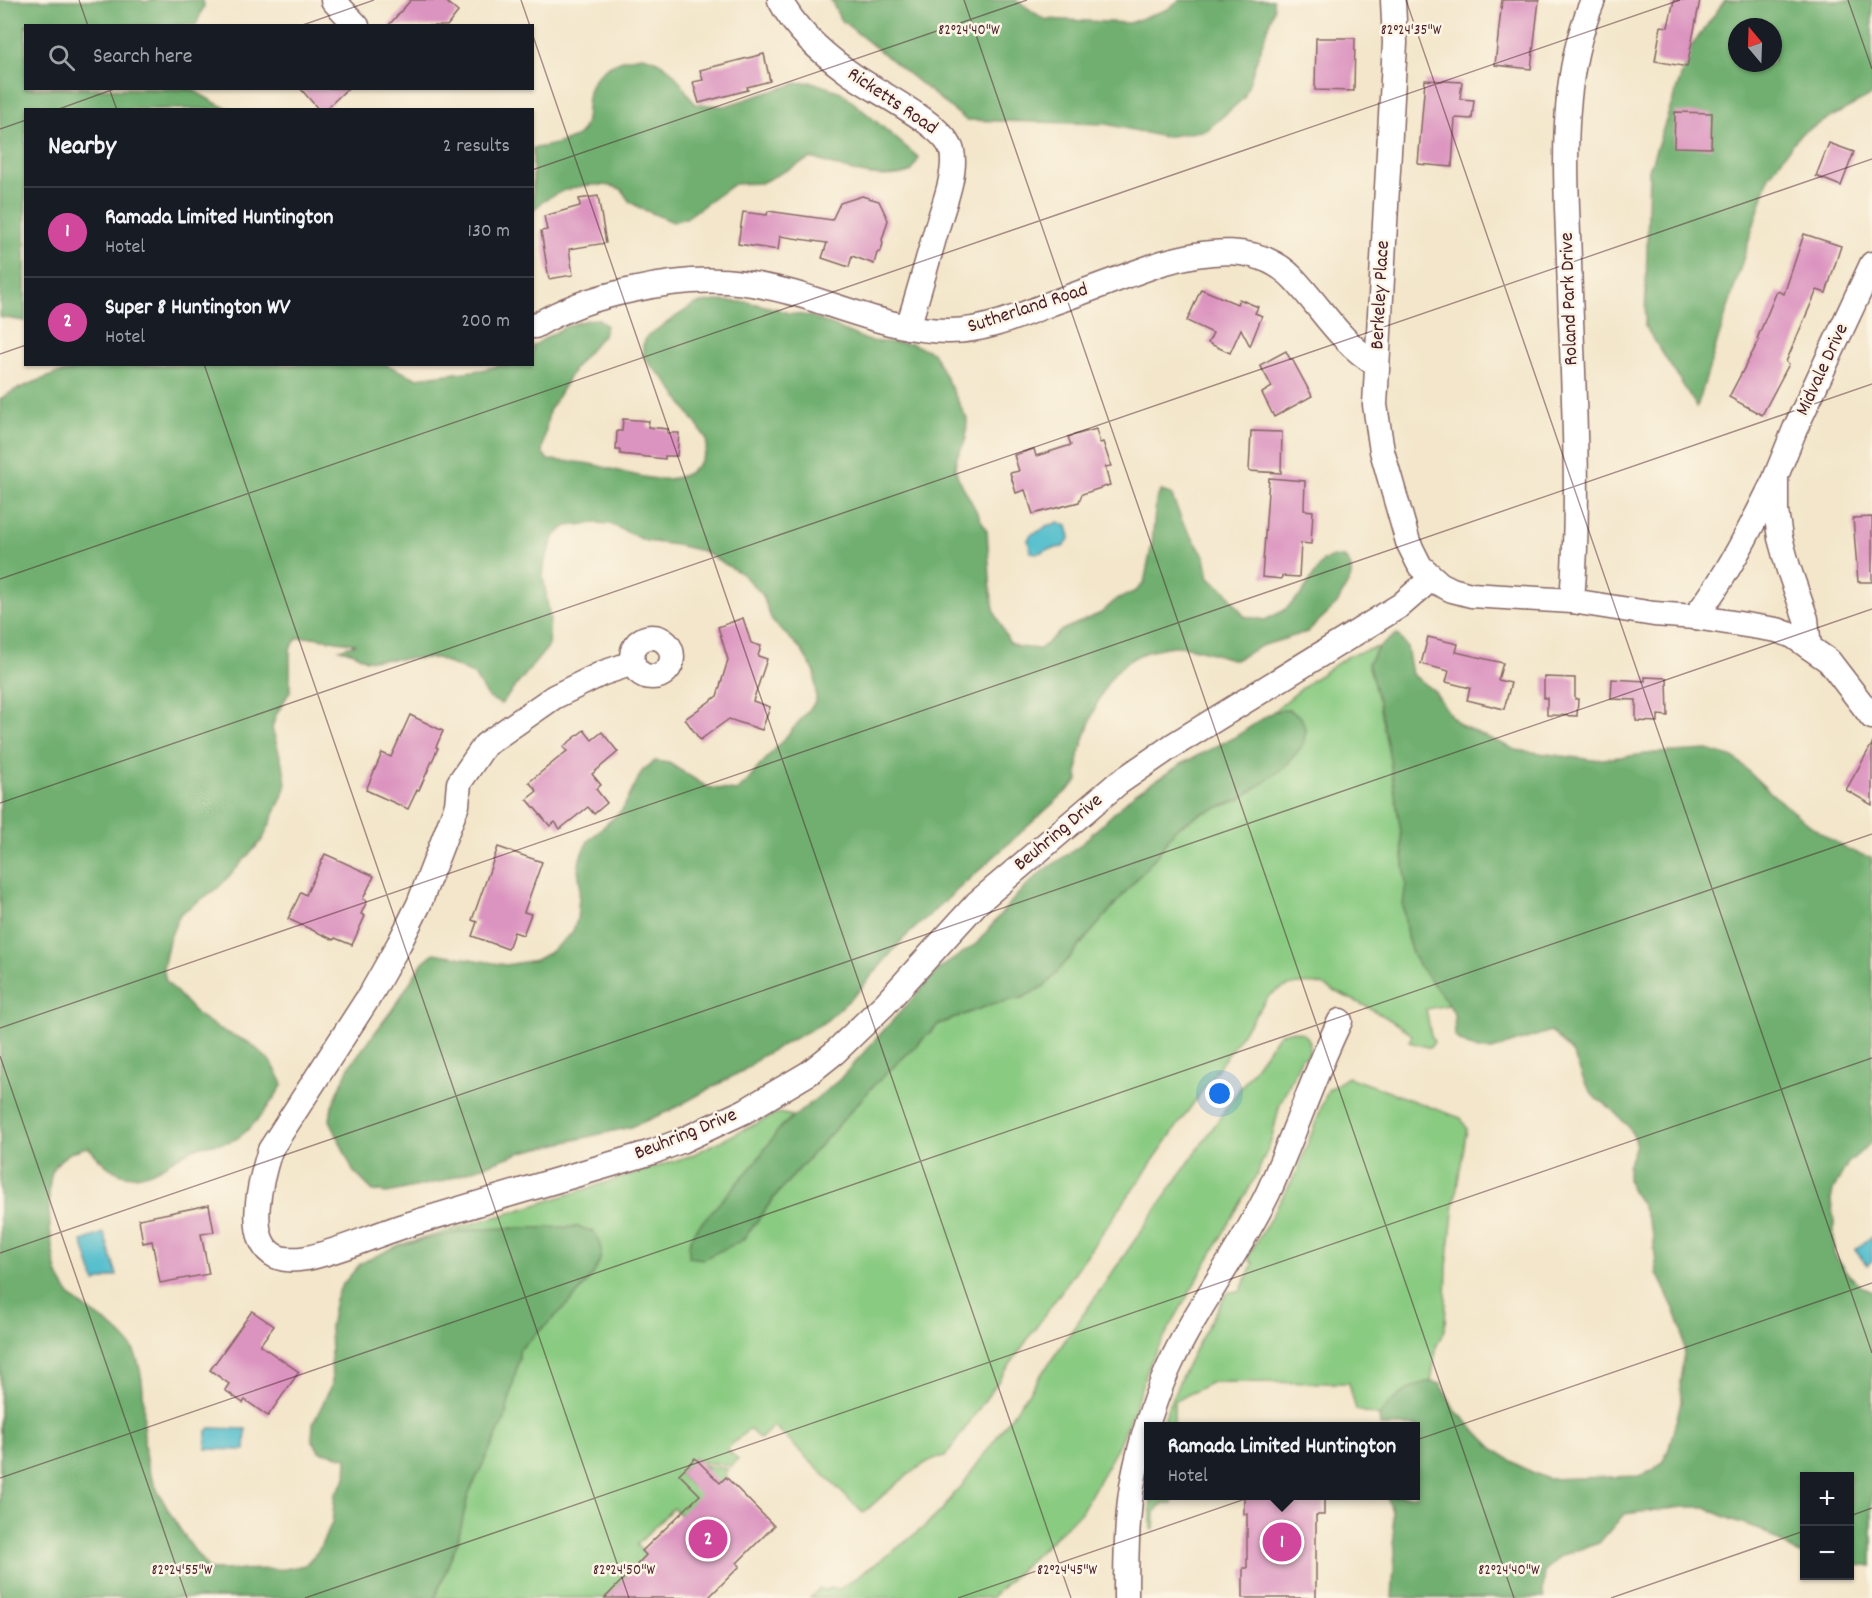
<!DOCTYPE html>
<html lang="en">
<head>
<meta charset="utf-8">
<style>
	:root { --surface:#171b24; --page:#242831; --text:#f1f3f6; --muted:#9ea1a6; --line:#363941; --accent:#d1495b }
	body { margin:0; font-family:Dekko,sans-serif; background:var(--page); color:var(--text) }
	.controls { position:absolute; right:18px; bottom:18px; display:grid; overflow:hidden; border-radius:0px; box-shadow:0 2px 4px #0004 }
	.controls button { width:54px; height:54px; display:grid; place-items:center; padding:0; border:0; border-bottom:2px solid var(--line); background:var(--surface); color:var(--text); font:30px sans-serif }
	.compass { position:absolute; left:1728px; top:18px; width:54px; height:54px; border-radius:50%; background:var(--surface); box-shadow:0 2px 4px #0004; rotate:341deg }
	.you { position:absolute; left:1220px; top:1094px; width:21px; height:21px; margin:-15px; border:4px solid #fff; border-radius:50%; background:#1a73e8; box-shadow:0 0 0 9px #1a73e833 }
	.badge { display:grid; place-items:center; width:39px; height:39px; border-radius:50%; background:var(--accent); color:#fff; font-size:20px; font-weight:700 }
	.pin { position:absolute; translate:-50% -50%; border:3px solid #fff; box-shadow:0 2px 6px #0006 }
	.popup { position:absolute; left:1144px; top:1422px; width:276px; height:78px; box-sizing:border-box; display:grid; place-content:center; border-radius:0px; background:var(--surface); filter:drop-shadow(0 2px 4px #0005); font-size:20px; white-space:nowrap; color:var(--muted) }
	.popup b { font-size:22px; color:var(--text) }
	.popup::after { content:''; position:absolute; left:50%; top:100%; margin-left:-12px; border:12px solid transparent; border-top-color:var(--surface) }
	.list { margin:0; padding:0; list-style:none }
	h2 { display:flex; justify-content:space-between; align-items:center; height:78px; margin:0; padding:0 24px; font-size:26px }
	h2 small { font-size:20px; font-weight:400; color:var(--muted) }
	.list li { display:grid; grid-template-columns:39px 1fr auto; gap:18px; align-items:center; box-sizing:border-box; height:90px; padding:0 24px; border-top:2px solid var(--line) }
	.list b { display:block; font-size:22px; white-space:nowrap }
	.list p { margin:0; font-size:20px; white-space:nowrap; color:var(--muted) }
	.list em { font-size:20px; font-style:normal; color:var(--muted) }
	.icon { flex:none; width:33px; height:33px; fill:none; stroke:currentColor; stroke-width:2; stroke-linecap:round; stroke-linejoin:round }
	.map { position:relative; flex:none; width:1872px; height:1598px; overflow:hidden }
	.search { position:absolute; background:var(--surface); box-shadow:0 2px 4px #0004; left:24px; top:24px; width:510px; height:66px; display:flex; align-items:center; gap:15px; box-sizing:border-box; padding:0 21px; border-radius:0px; color:var(--muted); font-size:22px }
	.panel { position:absolute; background:var(--surface); box-shadow:0 2px 4px #0004; left:24px; top:108px; width:510px; height:258px; border-radius:0px }
	.map>svg:first-child { display:block }
	.green { fill:#8acb82; stroke:#6a7556; stroke-width:1.5 }
	.forest { fill:#6faf70; stroke:#5c674e; stroke-width:1.5; fill-rule:evenodd }
	.water { fill:#52becc; stroke:#4e6e7c; stroke-width:1.5 }
	.building { fill:#db93bf }
	.lines { fill:none; stroke-linecap:round; stroke-linejoin:round }
	.minor-casing { stroke:#856563; stroke-width:27 }
	.minor { stroke:#fff; stroke-width:24 }
	.ticks { fill:none; stroke:#4a1f2b; stroke-width:1.5; stroke-opacity:0.45 }
	.labels { text-anchor:middle; dominant-baseline:central; stroke-width:5; stroke-linejoin:round; paint-order:stroke }
	.street-label { font-size:20px; fill:#4a1f2b; stroke:#fcf5e5 }
	.ticks-label { font-size:15px; text-anchor:middle; fill:#4a1f2b; stroke:#fcf5e5; stroke-width:5; stroke-linejoin:round; paint-order:stroke }
</style>
</head>
<body>
<div class="map">
<svg width="1872" height="1598" viewBox="0 0 1872 1598">
	<rect width="100%" height="100%" fill="#fcf5e5"/>
	<filter id="ink" filterUnits="userSpaceOnUse"><feTurbulence type="fractalNoise" baseFrequency=".0167" numOctaves="2"/><feDisplacementMap in="SourceGraphic" scale="12" xChannelSelector="R" yChannelSelector="G"/><feConvolveMatrix kernelMatrix="1 2 1 2 8 2 1 2 1" color-interpolation-filters="sRGB"/></filter>
	<filter id="wash" filterUnits="userSpaceOnUse"><feTurbulence type="fractalNoise" baseFrequency=".008" numOctaves="4" result="noise"/><feDisplacementMap in="SourceGraphic" scale="24" xChannelSelector="R" yChannelSelector="G"/><feGaussianBlur stdDeviation="1.35" result="paint"/><feColorMatrix in="noise" values="0 0 0 0 0 0 0 0 0 0 0 0 0 0 0 0 0 1.4 0 .05"/><feComposite in="paint" operator="in"/></filter>
	<g filter="url(#wash)">
		<rect width="100%" height="100%" fill="#f3e6ca"/>
		<!-- green -->
		<g class="green">
			<path d="M1379,647L1368,663L1379,703L1389,754L1401,833L1406,884L1403,906L1407,937L1413,956L1418,964L1449,1005L1426,1009L1431,1036L1434,1042L1430,1048L1409,1042L1412,1035C1389,1017 1365,1005 1338,993C1332,990 1324,985 1317,984C1298,982 1282,986 1268,997L945,1457C928,1453 877,1501 863,1513L774,1426L760,1439L749,1429L727,1449L738,1460L731,1466L698,1461L695,1458L679,1474L692,1487L708,1471L703,1465L728,1469L725,1472L726,1477L689,1514L680,1515L673,1508L637,1545L647,1555L605,1598H435L458,1540L468,1495L505,1418L519,1358V1350L582,1289L594,1232L579,1227L475,1229L399,1245L513,1212L690,1156L778,1113L793,1116L780,1128L754,1164L743,1240L776,1195L874,1085L939,1024L992,1004L1022,998L1046,985L1158,854L1175,829L1200,814L1239,800L1289,710L1274,711L1312,680L1350,655Z"/>
			<path d="M1289,1031C1308,1031 1314,1040 1307,1057H1302L1280,1104L1271,1141L1257,1174L1150,1362L1133,1412L1115,1452L1081,1512L991,1598H810L819,1589L827,1590L832,1588L837,1590L841,1588C863,1572 949,1516 953,1493L961,1487L1048,1365L1253,1070L1279,1034Z"/>
			<path d="M1348,1077L1461,1118L1467,1129L1454,1205L1447,1267L1445,1330L1437,1344L1431,1382C1412,1383 1390,1401 1379,1416L1356,1410L1349,1383L1212,1382L1174,1402V1426H1162C1177,1379 1201,1337 1226,1295L1229,1292H1240L1253,1263L1248,1260L1249,1255L1297,1172L1328,1090Z"/>
			<path d="M1151,1496H1173L1172,1504H1163L1155,1511L1154,1530L1151,1529Z"/>
		</g>
		<!-- forest -->
		<g class="forest">
			<path d="M0,0H142L144,2L152,0H203L204,6L196,25L26,26V88L191,89L219,105L230,109L26,110L25,321L0,317Z"/>
			<path d="M831,0H1016L1044,19L1129,23L1168,9L1179,0H1273L1274,9L1244,98L1207,130L1164,137L1106,124L966,120L840,19Z"/>
			<path d="M1725,0H1872V95L1800,134L1769,176L1697,407L1645,326L1649,170L1691,47ZM1737,27H1773V63H1737Z"/>
			<path d="M642,56C672,62 678,81 695,104L725,106L797,83L812,82L841,92L919,158L912,171C879,184 843,168 811,158L761,183L734,184L686,218L673,222L640,208L629,201L621,189C592,179 555,188 533,210V148C544,147 567,142 577,136C589,127 586,110 588,97C592,69 618,59 642,56Z"/>
			<path d="M716,301L747,302L778,309L788,313L810,316L869,341L912,344L933,352L967,419L966,439L957,457L955,467L958,477L987,531L991,593L995,613L1009,642L1018,647L1040,649L1062,630L1101,613L1117,599L1136,591L1144,583L1152,544L1156,500L1161,491L1171,494L1183,523L1205,557L1209,578L1226,591L1244,616L1265,620L1283,611L1300,596L1323,561L1333,557L1345,558L1351,567V577L1337,604L1307,632L1261,646L1235,660C1216,655 1195,646 1176,646C1168,646 1161,648 1153,650C1117,660 1103,685 1091,719C1084,741 1075,757 1078,781L903,939L857,993L825,1022L762,1056L744,1070L669,1111L631,1127L522,1152L443,1181L387,1193L373,1191L353,1171L330,1120L332,1106L349,1067L392,1010L423,962L434,953L506,965L536,960L549,953L572,933L577,920L580,884L578,869L581,855L588,841L622,810L643,770L655,761L669,763L707,787L736,791C749,782 749,779 758,768C778,746 798,724 816,701L815,672L800,648L772,621L762,594L742,574L703,551L676,545L646,541L610,524L595,523L567,526L555,535L545,561L543,576L550,619L548,647L501,704L489,698L473,674L437,658L366,660L354,653L340,649L356,644L312,637L297,638L290,649V691L276,715L272,728L284,770L286,784L282,797L263,839L219,887L180,914L169,940L163,968L166,981L197,1014L221,1030L250,1043L272,1063L283,1084C271,1103 257,1124 238,1138C228,1145 210,1143 198,1147C177,1154 157,1175 134,1176C113,1176 101,1161 88,1147C74,1150 62,1155 54,1168C44,1185 51,1252 57,1271C59,1279 65,1289 70,1295C73,1300 79,1303 84,1307C103,1321 127,1333 136,1356C149,1392 140,1425 146,1460C151,1488 191,1549 210,1570L285,1569L305,1565L318,1551L332,1523L335,1494L346,1478L347,1458L319,1451L312,1439L313,1424L332,1384L330,1327L335,1299L342,1285L361,1263L399,1245L475,1229L579,1227L594,1232C599,1241 603,1249 600,1259C594,1285 540,1330 519,1350V1358L505,1418L468,1495L458,1540L435,1598H0V399L15,390L55,374L105,365L385,364L416,378L481,370L502,365L532,364L533,346C553,333 575,319 599,319L606,326L603,335L576,366L549,411L542,452L548,460C562,461 576,461 590,464C622,469 675,496 699,463C705,454 708,449 706,438L665,379L650,365L643,355V345L647,336L695,304Z"/>
			<path d="M1397,634L1407,647L1412,674L1435,692L1451,716L1462,726L1516,750L1594,760L1655,753L1708,750L1736,759C1765,789 1831,851 1872,857V1142L1848,1163L1833,1190L1831,1201L1834,1221V1253L1845,1271L1861,1286L1872,1292V1567L1850,1564V1476H1804V1556L1796,1553L1762,1530L1725,1517L1705,1507H1684L1624,1514L1599,1543L1560,1556L1545,1571L1543,1591L1545,1598H1392L1395,1552L1392,1512L1387,1496H1416V1426H1380L1379,1416C1388,1403 1410,1385 1427,1382C1431,1381 1437,1383 1441,1384L1455,1410L1496,1451L1521,1467L1548,1479L1639,1476L1652,1471L1663,1461L1669,1448L1681,1402L1680,1382L1684,1351L1682,1331L1675,1311L1657,1273L1653,1235L1642,1205L1631,1189L1628,1179V1166L1636,1145L1633,1135L1628,1126L1606,1104L1596,1099L1585,1083L1573,1054L1551,1031L1492,1050C1477,1051 1465,1046 1455,1036L1454,1014L1449,1005L1418,964L1413,956L1407,937L1403,906L1406,884L1401,833L1389,754L1379,703L1368,663L1379,647Z"/>
			<path d="M1289,710L1301,717L1306,731L1303,745L1285,767L1239,800L1200,814L1175,829L1158,854L1046,985L1022,998L992,1004L939,1024L874,1085L776,1195L743,1240L703,1259L689,1257V1244L695,1230L754,1164L780,1128L839,1080L939,969L977,943L1017,895L1039,874L1078,847L1134,794L1183,763L1235,737L1274,711Z"/>
		</g>
		<!-- water -->
		<g class="water">
			<path d="M1058,522L1067,526L1070,537C1062,551 1064,546 1050,549C1043,550 1041,555 1031,552L1028,540L1031,534C1039,532 1040,531 1046,526C1051,523 1054,526 1058,522Z"/>
			<path d="M104,1233L117,1275L95,1282L82,1241Z"/>
			<path d="M1872,1236V1261L1867,1265L1855,1250Z"/>
			<path d="M210,1428L246,1429L245,1450L206,1449L207,1431Z"/>
		</g>
		<g id="blocks">
			<!-- building -->
			<g class="building">
				<path d="M411,0H444L458,12L447,26H388Z"/>
				<path d="M1502,0H1539L1531,69L1495,65Z"/>
				<path d="M1674,0H1700L1687,67L1655,61L1661,26L1668,27Z"/>
				<path d="M1316,38H1355L1354,91L1315,90Z"/>
				<path d="M764,54L770,81L747,87L748,90L699,103L693,82L703,80L700,70Z"/>
				<path d="M1425,80L1462,82L1460,99L1474,100L1472,119L1455,118L1452,167L1418,164Z"/>
				<path d="M300,88H348L325,110H319Z"/>
				<path d="M1675,112L1712,113L1711,148L1674,147Z"/>
				<path d="M1829,143L1854,152L1841,186L1816,176Z"/>
				<path d="M598,196L606,243L569,249L573,275L549,279L541,231L547,230L544,216L580,206L579,199Z"/>
				<path d="M862,196L879,201L888,220L882,240L883,243L881,251L877,253L874,264L852,256L849,267L822,258L827,243L780,236L778,250L738,244L743,212L767,215L768,211L832,220L840,203Z"/>
				<path d="M1804,234L1841,246L1826,293L1817,290L1786,362L1789,364L1762,415L1729,397L1759,340L1757,339L1777,291L1784,294Z"/>
				<path d="M1201,289L1237,304L1239,299L1258,307L1255,313L1262,316L1250,346L1241,329L1230,353L1208,343L1213,333L1187,321Z"/>
				<path d="M1286,351L1290,359H1292L1312,396L1274,417L1262,393L1272,387L1260,365Z"/>
				<path d="M623,419L649,421L648,427L668,429L667,433H679L677,456H665V459L620,454V450H616L617,431H622Z"/>
				<path d="M1096,429L1100,443L1103,442L1111,466L1105,467L1110,485L1082,494L1079,502L1033,514L1025,490L1016,493L1010,473L1019,471L1014,455L1034,449L1036,456L1071,445L1068,437Z"/>
				<path d="M1251,431L1282,432L1281,473L1249,471Z"/>
				<path d="M1269,478L1305,481L1304,510L1313,511L1311,544L1301,543L1299,577L1282,576L1281,579L1262,577Z"/>
				<path d="M1872,517V582H1858L1853,518Z"/>
				<path d="M743,618L751,643L761,646L758,656L767,659L753,701L770,707L762,730L729,719L700,740L685,719L717,696L728,660L718,627Z"/>
				<path d="M1428,637L1458,644L1456,652L1503,663L1498,680L1511,683L1504,709L1467,700L1470,688L1446,682L1449,671L1421,664Z"/>
				<path d="M1544,677L1575,678V699H1578L1577,716L1547,715V698H1544Z"/>
				<path d="M1645,677L1667,678L1668,716L1658,715V722L1636,721V700L1611,699L1612,679L1645,681Z"/>
				<path d="M410,715L443,731L436,747L438,748L419,790H417L408,809L366,790L382,753L391,757Z"/>
				<path d="M584,730L592,740L602,732L618,752L592,774L601,785L596,789L607,803L594,814L588,807L560,829L555,822L550,826L527,799L537,791L529,782L567,751L563,747Z"/>
				<path d="M1872,744V805L1846,790Z"/>
				<path d="M498,847L542,862L524,912L531,914L523,935L514,932L508,949L472,936L477,922L472,920Z"/>
				<path d="M325,854L374,876L363,899L367,901L361,914L365,916L352,945L335,938L334,940L288,919L301,892L306,895Z"/>
				<path d="M209,1205L214,1232L201,1234L209,1274L160,1283L152,1241L143,1243L139,1219Z"/>
				<path d="M252,1311L274,1326L260,1345L299,1372L268,1416L245,1400L243,1403L225,1390L229,1384L210,1370Z"/>
				<path d="M695,1458L720,1483L726,1477L774,1526L737,1563L740,1566L708,1598H605L646,1555L642,1551L700,1495L679,1474Z"/>
				<path d="M1244,1496H1324V1515H1316V1598H1243V1568H1247V1514H1244Z"/>
			</g>
		</g>
	</g>
	<g filter="url(#ink)">
		<use href="#blocks" fill-opacity="0" stroke="#856563" stroke-width="1.5"/>
		<g class="lines">
			<!-- minor casing -->
			<g class="minor-casing">
				<g id="minor">
					<path d="M333,0L357,26"/>
					<path d="M780,0C795,30 822,53 848,72C872,90 945,124 952,151C957,174 942,209 936,231C927,263 918,295 908,327"/>
					<path d="M1393,0L1395,43L1375,405L1382,451L1408,542L1420,566L1440,584L1452,590L1471,595L1572,601L1654,614L1695,617L1777,630L1793,636L1829,661L1872,717"/>
					<path d="M535,326C566,307 597,297 632,290C691,277 735,277 793,293C845,308 893,330 947,331C983,332 1019,316 1052,303C1089,290 1125,276 1162,263C1206,250 1259,242 1294,279C1323,310 1339,341 1377,365"/>
					<path d="M1572,601C1581,488 1572,374 1569,260C1566,174 1558,81 1593,0"/>
					<path d="M1695,617C1728,575 1750,529 1774,481"/>
					<circle cx="652" cy="657" r="20"/>
					<path d="M1809,647L1806,619L1788,567L1780,538L1776,511V476L1795,429L1872,264"/>
					<path d="M633,663L603,673L554,697L485,745L459,783L457,805L419,904L399,944L372,992L270,1150C262,1175 245,1235 272,1254C282,1261 295,1260 307,1258C341,1251 374,1235 407,1225C488,1200 570,1177 652,1152L681,1141L745,1111L809,1073L834,1053L885,1004L977,903L1117,784L1172,746L1401,605L1432,578"/>
					<path d="M1126,1598C1126,1569 1126,1540 1129,1511C1132,1469 1151,1405 1169,1367C1197,1306 1239,1253 1268,1193C1294,1136 1313,1076 1340,1021"/>
				</g>
			</g>
			<!-- minor -->
			<use href="#minor" class="minor"/>
		</g>
	</g>
	<!-- ticks -->
	<path class="ticks" d="M79,0L88,26M521,0L530,26M964,0L1514,1598M1406,0L1872,1353M1848,0L1872,69M300,26L374,0M532,33L1071,1598M109,88L117,110M56,110L117,88M0,129L26,120M532,170L1027,0M0,354L26,345M204,364L629,1598M0,579L1680,0M0,803L1872,159M0,1028L1872,384M0,1056L187,1598M0,1253L1872,609M0,1478L1872,834M1850,1516L1872,1508M305,1598L1872,1058M958,1598L1872,1283M1611,1598L1804,1531"/>
	<g class="labels">
		<!-- street labels -->
		<g class="street-label">
			<text transform="translate(892 102) rotate(34)">Ricketts Road</text>
			<text transform="translate(1381 295) rotate(-87)">Berkeley Place</text>
			<text transform="translate(1570 299) rotate(-92)">Roland Park Drive</text>
			<text transform="translate(1028 309) rotate(-18)">Sutherland Road</text>
			<text transform="translate(1823 370) rotate(-65)">Midvale Drive</text>
			<text transform="translate(1059 833) rotate(-40)">Beuhring Drive</text>
			<text transform="translate(686 1135) rotate(-22)">Beuhring Drive</text>
		</g>
	</g>
	<g class="ticks-label">
		<text x="969" y="34">82°24'40"W</text>
		<text x="1411" y="34">82°24'35"W</text>
		<text x="182" y="1574">82°24'55"W</text>
		<text x="624" y="1574">82°24'50"W</text>
		<text x="1067" y="1574">82°24'45"W</text>
		<text x="1509" y="1574">82°24'40"W</text>
	</g>
</svg>
<div class="controls">
<button>+</button>
<button>−</button>
</div>
<svg class="compass" viewBox="-18 -18 36 36"><path d="M0-13l5 13h-10z" fill="#e53935"/><path d="M0 13l5-13h-10z" fill="#9ea1a6"/></svg>
<div class="you"></div>
<div class="pin badge" style="left:1282px;top:1542px;background:#d1479c">1</div>
<div class="popup"><b>Ramada Limited Huntington</b>Hotel</div>
<div class="pin badge" style="left:708px;top:1539px;background:#d1479c">2</div>
<div class="search"><svg class="icon" aria-label="search" viewBox="0 0 24 24"><circle cx="10" cy="10" r="6"/><path d="M15 15l6 6"/></svg>Search here</div>
<section class="panel">
<h2>Nearby<small>2 results</small></h2>
<ul class="list">
<li><span class="badge" style="background:#d1479c">1</span><div><b>Ramada Limited Huntington</b><p>Hotel</p></div><em>130 m</em></li>
<li><span class="badge" style="background:#d1479c">2</span><div><b>Super 8 Huntington WV</b><p>Hotel</p></div><em>200 m</em></li>
</ul>
</section>
</div>
</body>
</html>
